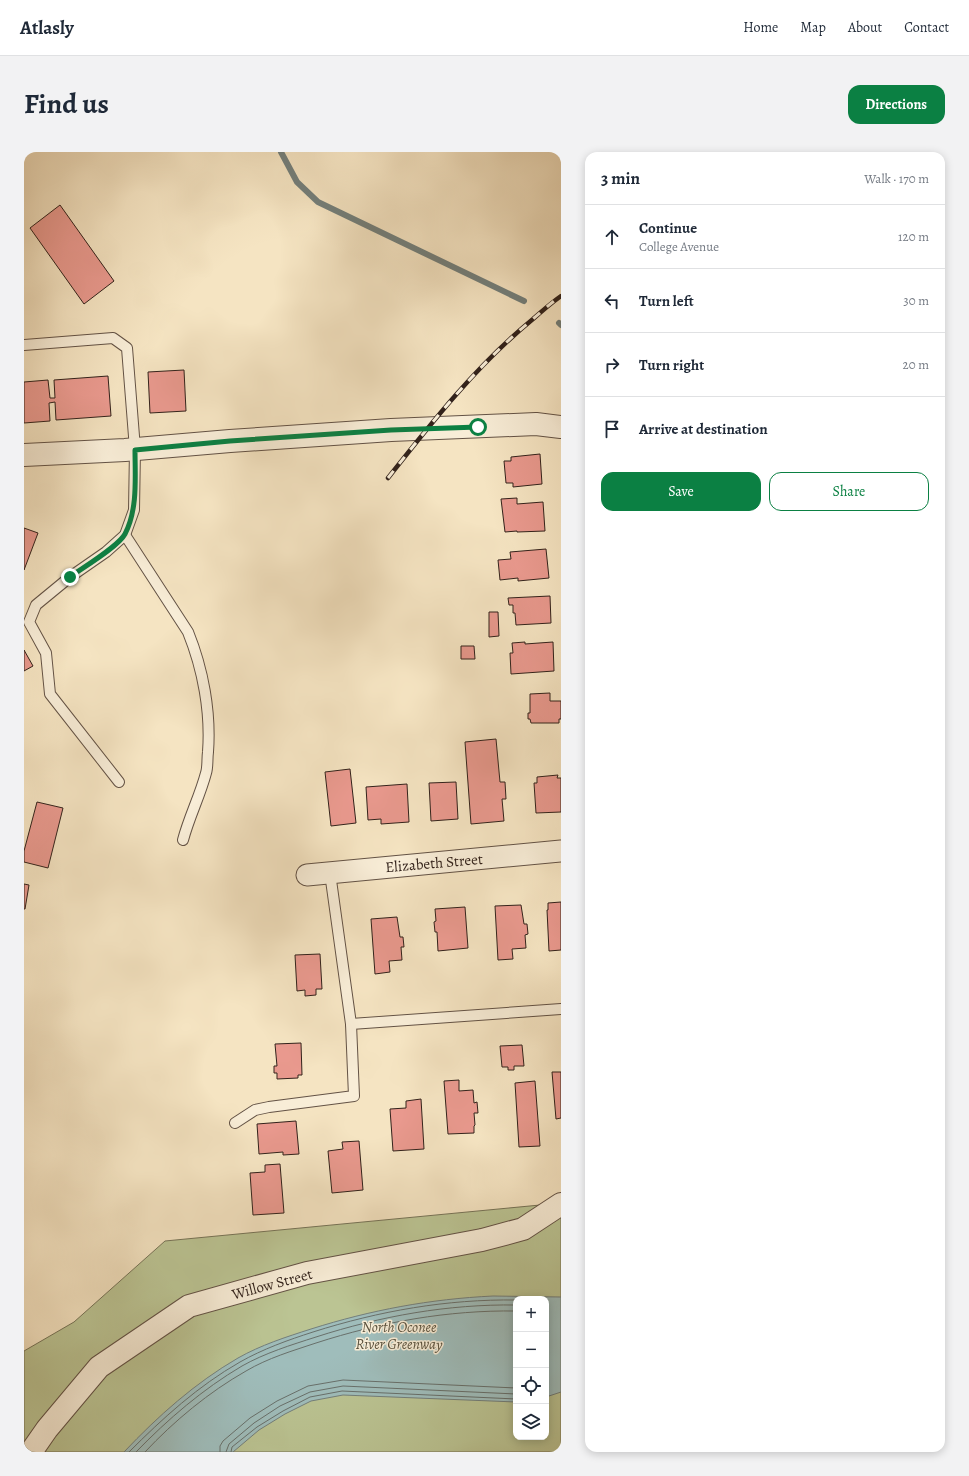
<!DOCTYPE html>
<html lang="en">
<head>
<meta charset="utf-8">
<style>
	:root { --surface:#fff; --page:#f2f2f3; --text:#1f2937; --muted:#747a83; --line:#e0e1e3; --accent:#0b8043 }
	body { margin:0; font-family:Alegreya,serif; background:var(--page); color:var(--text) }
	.controls { position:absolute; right:12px; bottom:12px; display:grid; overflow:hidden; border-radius:8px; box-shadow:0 2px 10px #0003 }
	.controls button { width:36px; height:36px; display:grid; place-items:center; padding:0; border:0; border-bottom:1px solid var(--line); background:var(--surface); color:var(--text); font:20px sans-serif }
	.stop { position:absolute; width:12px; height:12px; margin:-9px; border:3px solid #0b8043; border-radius:50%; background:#fff }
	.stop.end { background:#0b8043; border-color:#fff; box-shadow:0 1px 4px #0008 }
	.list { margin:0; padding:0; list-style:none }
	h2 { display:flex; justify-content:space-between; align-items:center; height:52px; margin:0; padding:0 16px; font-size:17px }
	h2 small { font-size:13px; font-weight:400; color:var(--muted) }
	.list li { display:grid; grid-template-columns:26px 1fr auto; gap:12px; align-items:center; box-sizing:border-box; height:64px; padding:0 16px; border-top:1px solid var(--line) }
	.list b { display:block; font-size:15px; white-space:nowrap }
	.list p { margin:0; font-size:13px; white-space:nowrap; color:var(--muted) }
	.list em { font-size:13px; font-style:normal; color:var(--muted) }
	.actions { display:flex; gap:8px; padding:12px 16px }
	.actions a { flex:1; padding:9px 0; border:1px solid var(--accent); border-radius:12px; text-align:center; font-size:14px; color:var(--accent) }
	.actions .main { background:var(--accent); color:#fff }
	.icon { flex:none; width:22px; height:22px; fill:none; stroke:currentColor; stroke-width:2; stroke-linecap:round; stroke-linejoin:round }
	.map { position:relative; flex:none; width:537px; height:1300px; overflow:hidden; border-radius:12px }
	header { display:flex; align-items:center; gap:24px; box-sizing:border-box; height:56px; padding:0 20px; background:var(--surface); border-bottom:1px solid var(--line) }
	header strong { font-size:19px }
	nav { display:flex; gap:22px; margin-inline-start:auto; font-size:14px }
	.intro { display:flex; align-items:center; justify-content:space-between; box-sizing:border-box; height:96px; padding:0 24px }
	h1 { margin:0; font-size:28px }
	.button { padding:10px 18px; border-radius:12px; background:var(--accent); color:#fff; font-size:14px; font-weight:700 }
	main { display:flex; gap:24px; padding:0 24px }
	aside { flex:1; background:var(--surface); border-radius:12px; box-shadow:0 2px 10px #0003 }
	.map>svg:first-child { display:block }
	.green { fill:#bbc493; stroke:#767357; fill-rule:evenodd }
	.water { fill:#9fbdbb; stroke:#737f7b }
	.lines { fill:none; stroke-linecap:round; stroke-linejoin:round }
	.shore { stroke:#68706b; stroke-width:1 }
	.stream { stroke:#737f7b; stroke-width:6 }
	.building { fill:#e9998e; stroke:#32221b }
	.service-casing { stroke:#635245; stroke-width:12 }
	.minor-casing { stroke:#635245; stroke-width:23 }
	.tertiary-casing { stroke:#635245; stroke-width:24 }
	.service { stroke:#f8edd7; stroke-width:10 }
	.minor { stroke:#f8edd7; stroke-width:21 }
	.tertiary { stroke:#f8edd7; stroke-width:22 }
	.rail-casing { stroke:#32221b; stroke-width:4.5 }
	.rail { stroke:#f8edd7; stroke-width:3; stroke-dasharray:9; stroke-linecap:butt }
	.route { stroke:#0b8043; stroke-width:5 }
	.labels { text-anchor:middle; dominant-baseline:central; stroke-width:3; stroke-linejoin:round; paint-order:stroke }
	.street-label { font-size:15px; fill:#32221b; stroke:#f8edd7 }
	.park-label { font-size:15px; font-style:italic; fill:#5b533f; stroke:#f8edd7 }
</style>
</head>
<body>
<header>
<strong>Atlasly</strong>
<nav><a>Home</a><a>Map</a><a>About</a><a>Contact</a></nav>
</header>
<div class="intro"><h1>Find us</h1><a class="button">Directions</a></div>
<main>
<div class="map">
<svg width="537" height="1300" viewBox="0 0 537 1300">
	<rect width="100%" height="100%" fill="#f5e4c2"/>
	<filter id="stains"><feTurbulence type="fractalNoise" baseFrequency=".005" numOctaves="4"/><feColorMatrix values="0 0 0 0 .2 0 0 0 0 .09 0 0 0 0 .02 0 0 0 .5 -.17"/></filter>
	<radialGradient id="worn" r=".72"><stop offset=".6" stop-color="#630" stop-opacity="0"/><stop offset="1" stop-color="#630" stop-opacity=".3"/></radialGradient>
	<!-- green -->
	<path class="green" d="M537,1051V1300H0V1199L50,1170L141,1089ZM492,1147H522V1285H492Z"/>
	<!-- water -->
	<path class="water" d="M469,1144L537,1145V1240L522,1245V1147H492V1250L319,1243L287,1249L261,1262L235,1278L209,1300H100C134,1264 171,1231 214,1206C237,1193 262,1185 287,1177C347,1158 406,1147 469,1144Z"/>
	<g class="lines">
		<!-- shore -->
		<g class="shore">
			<path d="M105,1300C139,1266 174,1234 216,1210C239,1197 264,1188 289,1180C355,1159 423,1147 492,1148"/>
			<path d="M112,1300C144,1267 179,1237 218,1214C241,1201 267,1193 292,1185C357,1164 424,1152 492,1153"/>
			<path d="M121,1300C150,1269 185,1240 222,1219C244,1206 268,1199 292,1191C357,1170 424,1158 492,1159"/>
			<path d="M196,1300V1294L199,1289L226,1266L253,1249L284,1234L319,1228L492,1236"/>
			<path d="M202,1300L205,1292L230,1271L256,1254L286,1240L319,1234L492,1242"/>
			<path d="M207,1300L208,1295L233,1275L259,1259L286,1245L318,1239L492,1247"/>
		</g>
		<!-- stream -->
		<g class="stream">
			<path d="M257,0L273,30L294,50L500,149"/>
			<path d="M535,171L537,173"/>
		</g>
	</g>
	<!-- building -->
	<g class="building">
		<path d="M36,53L90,129L60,152L6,76Z"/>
		<path d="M160,218L162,259L126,261L124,220Z"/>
		<path d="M84,224L87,264L32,268L31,250L25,251L26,269L0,271V230L24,228L26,246H31L30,228Z"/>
		<path d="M516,302L518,332L489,335V331H482L480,309H487V305Z"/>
		<path d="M493,346V352L519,350L521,379L493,380V379L481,380L477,347Z"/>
		<path d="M0,376L14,381L0,418Z"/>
		<path d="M522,397L525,426L494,429V426L476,428L474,408L487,407L486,400Z"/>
		<path d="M526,444L527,471L492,473L491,461H489V453H485L484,446Z"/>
		<path d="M465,460H474L475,484L465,485Z"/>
		<path d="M501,490V492L529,490L530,519L487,522L486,501H489L488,491Z"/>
		<path d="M437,494H450L451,507H437Z"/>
		<path d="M0,498L9,514L0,519Z"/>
		<path d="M526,541V549H537V567H535V571H507L506,567H504V561H506V542Z"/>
		<path d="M472,587L476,630H481L482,647H478L480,669L447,672L441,590Z"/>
		<path d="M326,617L332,671L307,674L301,620Z"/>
		<path d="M534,623L533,626H537V660L512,661L510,631H513V625Z"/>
		<path d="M432,630L434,667L407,669L405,631Z"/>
		<path d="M383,632L385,670L357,672V667L344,668L342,635Z"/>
		<path d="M13,650L39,656L24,716L0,710V699Z"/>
		<path d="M0,732L5,733L1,757H0Z"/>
		<path d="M537,750V798L525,799L523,758H524V751Z"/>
		<path d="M497,753L500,772H503L504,782L501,783L502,796L488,797L489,807L474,808L471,754Z"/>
		<path d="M441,755L444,796L414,799L413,780H411L410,770L412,769L411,757Z"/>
		<path d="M373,765L376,785H379L380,795H377L378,808L365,809L366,820L351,822L347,767Z"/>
		<path d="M296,802L298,837H292V843L281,844V838L273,839L271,803Z"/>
		<path d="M277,891L278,923H274V926L253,927V921H250V914H253L251,892Z"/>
		<path d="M498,893L500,914H490V918H484V915H478L476,894Z"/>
		<path d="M528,920H537V966L532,967Z"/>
		<path d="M435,928V939L449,938L450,951L453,950L454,961H450L451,973L450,974V981L424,982L420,929Z"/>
		<path d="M511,929L516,994L495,995L491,931Z"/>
		<path d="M397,947L400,997L369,999L366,957L382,956V949Z"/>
		<path d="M272,969L275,1002L259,1003V1000L235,1002L233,972Z"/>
		<path d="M335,989L339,1038L308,1041L304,999L319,997L318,990Z"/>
		<path d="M256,1012L260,1061L229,1063L226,1021L241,1020V1013Z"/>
	</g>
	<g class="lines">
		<!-- service casing -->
		<g class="service-casing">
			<g id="service">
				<path d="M0,193L89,186L103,196L111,297L110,358L101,383L82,400L46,425L12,453L5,470L22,501L26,542L95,630"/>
				<path d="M101,383L164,480C179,517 187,560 184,600C183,607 184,615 182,621C176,644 165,665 159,688"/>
				<path d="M327,872L537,857"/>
				<path d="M211,971L231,958L245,955L330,944L327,872L306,721"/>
			</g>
		</g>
		<!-- minor casing -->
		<g class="minor-casing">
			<path id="minor" d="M283,723L537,699"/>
		</g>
		<!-- tertiary casing -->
		<g class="tertiary-casing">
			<g id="tertiary">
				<path d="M0,303L101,298L206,289L367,278L512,272L537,275"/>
				<path d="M7,1300L23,1277L75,1215L165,1154L283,1121L458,1088L499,1077L537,1052"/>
			</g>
		</g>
		<!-- service -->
		<use href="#service" class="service"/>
		<!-- minor -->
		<use href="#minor" class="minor"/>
		<!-- tertiary -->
		<use href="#tertiary" class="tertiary"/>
		<!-- rail casing -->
		<g class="rail-casing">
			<path id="rail" d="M364,326C408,270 453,213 509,167C518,159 527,151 537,144"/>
		</g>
		<!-- rail -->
		<use href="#rail" class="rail"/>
	</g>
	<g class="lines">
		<!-- route -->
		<path class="route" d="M46,425C58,416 94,395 101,382C114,357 111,325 111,298L206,289L367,278L454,275"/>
	</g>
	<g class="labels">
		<!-- street labels -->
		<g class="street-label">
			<text transform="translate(410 711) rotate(-5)">Elizabeth Street</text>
			<text transform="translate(248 1132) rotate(-15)">Willow Street</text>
		</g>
		<!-- park labels -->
		<g class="park-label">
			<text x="375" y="1175">North Oconee<tspan x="375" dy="17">River Greenway</tspan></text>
		</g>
	</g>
	<rect width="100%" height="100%" filter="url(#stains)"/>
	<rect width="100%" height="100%" fill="url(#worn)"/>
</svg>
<div class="controls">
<button>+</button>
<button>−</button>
<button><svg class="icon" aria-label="locate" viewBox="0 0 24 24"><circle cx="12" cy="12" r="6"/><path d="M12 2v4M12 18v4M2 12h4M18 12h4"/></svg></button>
<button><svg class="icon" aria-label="layers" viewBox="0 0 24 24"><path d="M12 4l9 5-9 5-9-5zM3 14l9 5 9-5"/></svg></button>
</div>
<div class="stop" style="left:454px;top:275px"></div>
<div class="stop end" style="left:46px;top:425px"></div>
</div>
<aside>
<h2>3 min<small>Walk · 170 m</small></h2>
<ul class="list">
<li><svg class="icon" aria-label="ahead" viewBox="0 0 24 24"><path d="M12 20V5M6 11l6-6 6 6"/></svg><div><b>Continue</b><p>College Avenue</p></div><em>120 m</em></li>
<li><svg class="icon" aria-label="left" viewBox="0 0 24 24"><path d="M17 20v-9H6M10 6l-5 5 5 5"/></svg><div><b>Turn left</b></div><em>30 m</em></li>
<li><svg class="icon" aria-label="right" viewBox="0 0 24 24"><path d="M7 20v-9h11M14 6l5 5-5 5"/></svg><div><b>Turn right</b></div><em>20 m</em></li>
<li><svg class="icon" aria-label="arrive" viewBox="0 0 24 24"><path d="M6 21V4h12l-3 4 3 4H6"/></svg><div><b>Arrive at destination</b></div></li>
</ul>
<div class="actions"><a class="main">Save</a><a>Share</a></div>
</aside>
</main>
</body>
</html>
